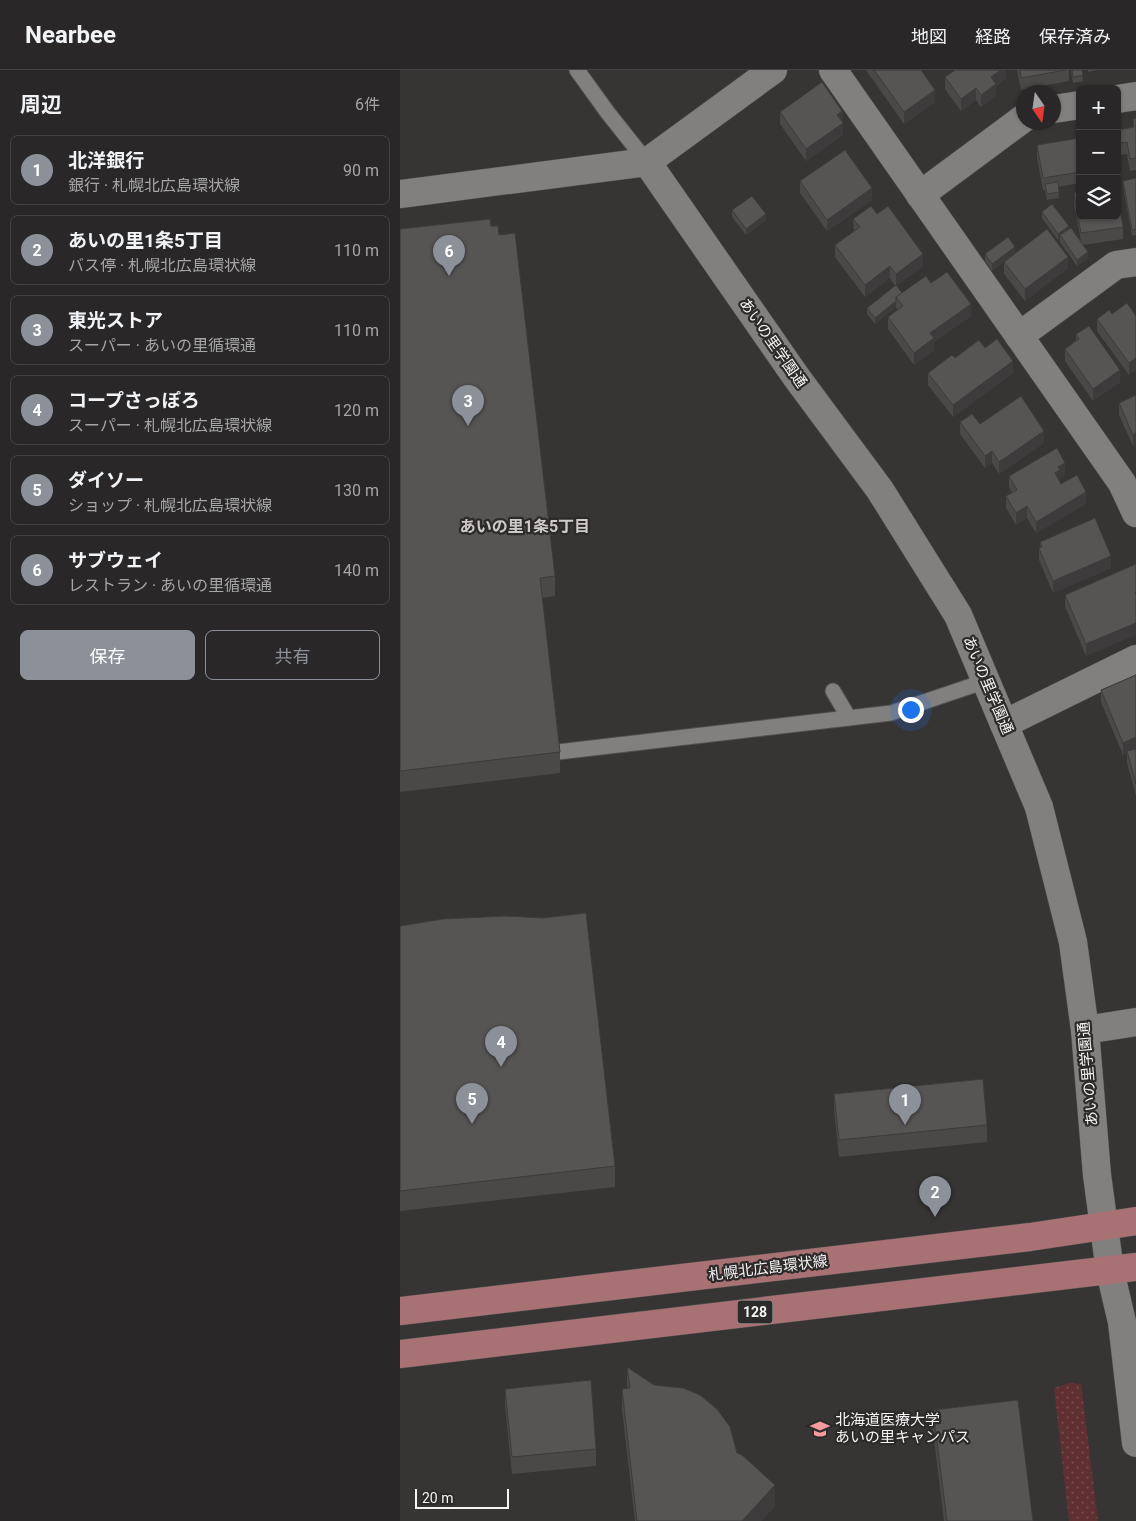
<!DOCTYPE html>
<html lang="ja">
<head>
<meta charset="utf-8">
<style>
	:root { --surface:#292727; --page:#312f2f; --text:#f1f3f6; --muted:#a5a5a7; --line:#454444; --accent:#8c9099 }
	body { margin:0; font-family:Roboto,"Noto Sans JP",sans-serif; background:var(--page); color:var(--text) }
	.controls { position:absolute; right:15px; top:15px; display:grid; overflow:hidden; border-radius:8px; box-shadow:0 1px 4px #0004 }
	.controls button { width:45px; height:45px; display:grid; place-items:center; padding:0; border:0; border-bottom:1px solid var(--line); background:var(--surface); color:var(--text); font:25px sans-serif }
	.compass { position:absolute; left:616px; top:15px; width:45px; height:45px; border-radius:50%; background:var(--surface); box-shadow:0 1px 4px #0004; rotate:167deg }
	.scale { position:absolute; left:15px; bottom:12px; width:94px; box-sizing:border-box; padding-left:5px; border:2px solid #f5f3f3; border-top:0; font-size:14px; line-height:18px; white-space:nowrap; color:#f5f3f3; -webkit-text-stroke:4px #2d2a2a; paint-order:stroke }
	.you { position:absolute; left:510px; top:639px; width:18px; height:18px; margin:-12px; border:4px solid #fff; border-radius:50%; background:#1a73e8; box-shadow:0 0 0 8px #1a73e833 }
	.badge { display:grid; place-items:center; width:32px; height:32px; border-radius:50%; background:var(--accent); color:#fff; font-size:16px; font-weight:700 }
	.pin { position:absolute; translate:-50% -41px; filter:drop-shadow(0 1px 2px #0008) }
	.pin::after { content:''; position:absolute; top:26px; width:18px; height:15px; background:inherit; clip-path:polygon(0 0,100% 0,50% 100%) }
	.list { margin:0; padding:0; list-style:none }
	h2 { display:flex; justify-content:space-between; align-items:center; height:65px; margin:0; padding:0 20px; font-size:21px }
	h2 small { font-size:16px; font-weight:400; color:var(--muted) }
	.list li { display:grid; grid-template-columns:32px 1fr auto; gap:15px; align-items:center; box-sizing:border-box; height:70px; margin:0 10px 10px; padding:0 10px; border:1px solid var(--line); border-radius:8px }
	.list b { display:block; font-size:19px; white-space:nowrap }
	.list p { margin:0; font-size:16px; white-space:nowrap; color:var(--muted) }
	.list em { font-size:16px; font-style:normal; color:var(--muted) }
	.actions { display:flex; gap:10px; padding:15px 20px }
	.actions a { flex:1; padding:11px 0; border:1px solid var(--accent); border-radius:8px; text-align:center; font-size:18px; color:var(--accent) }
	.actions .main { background:var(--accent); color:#fff }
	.icon { flex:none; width:28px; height:28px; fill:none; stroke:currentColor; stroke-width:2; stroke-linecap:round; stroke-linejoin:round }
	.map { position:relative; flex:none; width:736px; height:1451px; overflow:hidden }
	header { display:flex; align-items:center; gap:30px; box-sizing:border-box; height:70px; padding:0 25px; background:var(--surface); border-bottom:1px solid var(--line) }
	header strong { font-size:24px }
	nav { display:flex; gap:28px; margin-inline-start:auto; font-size:18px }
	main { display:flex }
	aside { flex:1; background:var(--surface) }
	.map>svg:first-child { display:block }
	.grass { fill:url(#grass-dots) }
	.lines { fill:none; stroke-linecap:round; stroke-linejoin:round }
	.service-casing { stroke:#525050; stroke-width:17 }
	.minor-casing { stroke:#525050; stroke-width:29 }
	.tertiary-casing { stroke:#525050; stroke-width:29 }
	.primary-casing { stroke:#525050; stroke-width:29 }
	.service { stroke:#827f7f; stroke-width:15 }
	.minor { stroke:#827f7f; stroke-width:28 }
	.tertiary { stroke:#827f7f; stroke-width:28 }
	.primary { stroke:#a87275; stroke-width:28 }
	.wall { fill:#4b4848 }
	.shaded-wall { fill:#3d3b3b }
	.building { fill:#575454; stroke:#3d3b3b }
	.labels { text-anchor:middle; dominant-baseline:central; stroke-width:4.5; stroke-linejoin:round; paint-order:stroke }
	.shield { fill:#2d2a2a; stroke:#b9b7b7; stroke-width:1 }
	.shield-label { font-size:14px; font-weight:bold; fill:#f5f3f3 }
	.street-label { font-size:15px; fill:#f5f3f3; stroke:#2d2a2a }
	.poi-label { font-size:15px; fill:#f5f3f3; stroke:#2d2a2a; text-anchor:start }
	.neighbourhood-label { font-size:16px; font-weight:bold; fill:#cecaca; stroke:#2d2a2a }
</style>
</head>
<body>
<header>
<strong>Nearbee</strong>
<nav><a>地図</a><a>経路</a><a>保存済み</a></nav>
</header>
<main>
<aside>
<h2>周辺<small>6件</small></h2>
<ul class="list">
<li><span class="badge">1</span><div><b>北洋銀行</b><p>銀行 · 札幌北広島環状線</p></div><em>90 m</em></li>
<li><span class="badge">2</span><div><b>あいの里1条5丁目</b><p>バス停 · 札幌北広島環状線</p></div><em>110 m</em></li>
<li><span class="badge">3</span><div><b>東光ストア</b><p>スーパー · あいの里循環通</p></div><em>110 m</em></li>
<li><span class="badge">4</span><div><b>コープさっぽろ</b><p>スーパー · 札幌北広島環状線</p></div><em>120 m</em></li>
<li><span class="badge">5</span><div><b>ダイソー</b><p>ショップ · 札幌北広島環状線</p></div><em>130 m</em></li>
<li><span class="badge">6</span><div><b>サブウェイ</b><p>レストラン · あいの里循環通</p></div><em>140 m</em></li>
</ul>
<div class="actions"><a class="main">保存</a><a>共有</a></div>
</aside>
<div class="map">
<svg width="736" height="1451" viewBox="0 0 736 1451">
	<defs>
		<pattern id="grass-dots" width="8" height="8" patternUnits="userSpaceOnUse" patternTransform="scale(1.25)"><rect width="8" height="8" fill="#5f2f32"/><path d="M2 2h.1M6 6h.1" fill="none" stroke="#774e50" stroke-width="1.8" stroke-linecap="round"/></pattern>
	</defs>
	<rect width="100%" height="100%" fill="#373434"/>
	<!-- grass -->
	<path class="grass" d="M669,1313L681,1314L698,1451H669L654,1318Z"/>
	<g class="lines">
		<!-- service casing -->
		<g class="service-casing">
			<g id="service">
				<path d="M177,0L208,43L247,92"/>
				<path d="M433,621L449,648"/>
				<path d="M158,682L491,643L586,611"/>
			</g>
		</g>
		<!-- minor casing -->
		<g class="minor-casing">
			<g id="minor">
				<path d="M433,0L722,413L736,443"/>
				<path d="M717,29L736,26"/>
				<path d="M654,39L680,35"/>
				<path d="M520,125L624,48"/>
				<path d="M619,266L716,195L736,192"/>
				<path d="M604,654L736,589"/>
				<path d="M685,960L736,952"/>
			</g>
		</g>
		<!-- tertiary casing -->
		<g class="tertiary-casing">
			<g id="tertiary">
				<path d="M247,92L397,308L480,420L558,545L639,737L673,872L685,960L697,1105L710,1201L722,1252L736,1373"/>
				<path d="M0,124L247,92L373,0"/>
			</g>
		</g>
		<!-- primary casing -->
		<g class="primary-casing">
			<g id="primary">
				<path d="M0,1241L630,1167L736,1151"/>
				<path d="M0,1284L736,1197"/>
			</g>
		</g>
		<!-- service -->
		<use href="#service" class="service"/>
		<!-- minor -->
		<use href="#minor" class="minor"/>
		<!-- tertiary -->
		<use href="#tertiary" class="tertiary"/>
		<!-- primary -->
		<use href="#primary" class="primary"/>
	</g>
	<!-- wall -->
	<g class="wall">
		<path d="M466,0H521L535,32L504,54Z"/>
		<path d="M606,0V8L596,16V26L581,37L576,30L561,41L545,19V7Z"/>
		<path d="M617,0H669V11L621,20Z"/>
		<path d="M671,0H682L683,11L673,13Z"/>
		<path d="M688,0H697L688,2Z"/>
		<path d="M442,41L443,65L406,91L380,54V42Z"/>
		<path d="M736,48V100L730,101L727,84L720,85L718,72V60L733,58V49Z"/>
		<path d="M680,68V113L658,117L659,128L647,130L645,120H643L637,87V75Z"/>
		<path d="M736,108V165L732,166L723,117V111Z"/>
		<path d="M400,111L472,130L427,161L400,123Z"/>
		<path d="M674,123L723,157V169L683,175L688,188L677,196L660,172V169L658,170L642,148V142L669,159L681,171L674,135Z"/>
		<path d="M332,140L366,150L346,165L332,147Z"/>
		<path d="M477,144L523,196L496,216L502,223L531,213L571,246L534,272V280L514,295L488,259V247L497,240L496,237L475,254L467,244V238L495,216L490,208L465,227L435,187V175L454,162L453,149Z"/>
		<path d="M91,156L99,165L155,506V526L142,528L160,682V703L0,722V159Z"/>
		<path d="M615,183L592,201L585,191V184Z"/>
		<path d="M604,192L668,198L625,231L604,204Z"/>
		<path d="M712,244L736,246L729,305L697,261V249Z"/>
		<path d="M676,264L720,312L693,331L665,291V279L676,270Z"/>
		<path d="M585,278L613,303L553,347L528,315V303L555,288Z"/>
		<path d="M736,325L733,376L719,345V333Z"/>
		<path d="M560,352L580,354L644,373L599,404L592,393L585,398L560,364Z"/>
		<path d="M665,404L660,408V412L661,414L686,434L636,463L627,448L616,455L606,438V426L612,423L609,417V406Z"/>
		<path d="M640,472L711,498L653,523L639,490V478L640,477Z"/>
		<path d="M736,494L686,586L665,536V525Z"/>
		<path d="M736,605V726L727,693V683L723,685L701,632V620Z"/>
		<path d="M0,856L215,1096V1117L0,1141Z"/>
		<path d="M434,1024L587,1055V1072L439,1087L434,1041Z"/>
		<path d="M227,1297L337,1383L375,1436L361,1451H235L222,1340V1319L227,1318Z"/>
		<path d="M105,1319L196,1379V1396L112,1404L105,1336Z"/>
		<path d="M533,1340L633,1451H544L533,1361Z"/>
	</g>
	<!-- shaded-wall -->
	<g class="shaded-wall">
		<path d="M601,0H606V8L596,16V26L581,37V25L591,7Z"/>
		<path d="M576,18V30L561,41V29Z"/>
		<path d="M535,20V32L504,54V42Z"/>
		<path d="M442,41V53L437,45Z"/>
		<path d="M443,53V65L406,91V79Z"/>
		<path d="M472,118V130L427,161V150Z"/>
		<path d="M366,144V150L346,165V159Z"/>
		<path d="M669,156V162L660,165V169L658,170V164Z"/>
		<path d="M615,177V183L592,201V194Z"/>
		<path d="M688,182V188L677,196V190Z"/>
		<path d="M523,184V196L496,216V204Z"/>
		<path d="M668,187V198L625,231V219Z"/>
		<path d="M490,196V208L465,227V215Z"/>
		<path d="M496,231V237L475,254V248Z"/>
		<path d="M571,234V246L534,272V280L514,295V283L530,263Z"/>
		<path d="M736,288V300L729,305V293Z"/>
		<path d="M613,291V303L553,347V335Z"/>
		<path d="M720,300V312L693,331V319Z"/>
		<path d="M644,361V373L599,404V392Z"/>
		<path d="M736,363V375L733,376V365Z"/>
		<path d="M592,381V393L585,398V386Z"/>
		<path d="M665,393V404L660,408V412L655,403L658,397Z"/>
		<path d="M686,422V434L636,463V452Z"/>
		<path d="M627,436V448L616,455V443Z"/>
		<path d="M711,486V498L653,523V511Z"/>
		<path d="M736,553V565L686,586V574Z"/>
		<path d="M736,667V679L727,681V683L723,685V673Z"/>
		<path d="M375,1415V1436L361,1451H342Z"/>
	</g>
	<!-- building -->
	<g class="building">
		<path d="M474,0H521L535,20L504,42Z"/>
		<path d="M555,0H601L591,7L596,14L581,25L576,18L561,29L545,7Z"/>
		<path d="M620,0H666L621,8Z"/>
		<path d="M672,0H682L683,5L673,7Z"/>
		<path d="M422,12L442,41L437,45L443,53L406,79L380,42Z"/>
		<path d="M736,48V88L730,89L727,72L720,73L718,60L734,57L733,49Z"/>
		<path d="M680,68V102L643,108L637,75Z"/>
		<path d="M445,80L472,118L427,150L400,111Z"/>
		<path d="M736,108V159L732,160L723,111Z"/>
		<path d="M658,112L659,122L647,124L645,114Z"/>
		<path d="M680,122V146H717V133H719L723,157L681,163L674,123Z"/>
		<path d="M352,126L366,144L346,159L332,140Z"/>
		<path d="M652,134L669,156L658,164L642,142Z"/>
		<path d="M471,136L477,144L488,136L523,184L496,204L490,196L465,215L435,175L460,157L453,149Z"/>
		<path d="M90,149L91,156H98L99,165L115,163L155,506L140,508L160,682L0,701V159Z"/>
		<path d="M671,158L688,182L677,190L660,165Z"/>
		<path d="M647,159L668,187L625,219L604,192Z"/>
		<path d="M608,167L615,177L592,194L585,184Z"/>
		<path d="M547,202L571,234L530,263L534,268L514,283L488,247L503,236L496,227L526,206L531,213Z"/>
		<path d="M496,215L502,223L496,227V231L475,248L467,238Z"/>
		<path d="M727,233L736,246V288L729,293L697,249L709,240L712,244Z"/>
		<path d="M689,256L720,300L693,319L665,279L679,269L676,264Z"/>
		<path d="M597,269L613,291L553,335L528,303L552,285L555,288L579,270L585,278Z"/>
		<path d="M736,325V363L733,365L719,333Z"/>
		<path d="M621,326L644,361L599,392L592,381L585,386L560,352L572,344L580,354Z"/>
		<path d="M657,378L665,393L658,397L660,400L655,403L661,414L677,405L686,422L636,452L627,436L616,443L606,426L617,420L609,406Z"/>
		<path d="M695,448L711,486L653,511L639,478L642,477L640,472Z"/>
		<path d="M736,494V521L735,522L736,525V553L686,574L665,525Z"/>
		<path d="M736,605V667L723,673L701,620Z"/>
		<path d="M736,679V714L727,681Z"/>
		<path d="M186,843L215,1096L0,1121V856L43,849L106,846L143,848Z"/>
		<path d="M583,1009L587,1055L439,1070L434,1024Z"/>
		<path d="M227,1297L254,1315L283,1318L300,1325L317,1339L330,1357L337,1383L342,1385L375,1415L342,1451H237L222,1319L230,1318Z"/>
		<path d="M191,1310L196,1379L112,1387L105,1319Z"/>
		<path d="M618,1330L633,1451H547L533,1340Z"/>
	</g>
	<!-- icons -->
	<defs>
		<g id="university-bare" transform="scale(1.5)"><path d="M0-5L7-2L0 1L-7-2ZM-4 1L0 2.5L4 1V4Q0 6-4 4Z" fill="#f49b9f" stroke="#2d2a2a" stroke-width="2.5" paint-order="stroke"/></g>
	</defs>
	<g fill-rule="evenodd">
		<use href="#university-bare" x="420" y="1359"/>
	</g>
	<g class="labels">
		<!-- shield labels -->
		<rect class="shield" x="337.5" y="1230.5" width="35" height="23" rx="4"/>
		<g class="shield-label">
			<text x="355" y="1242">128</text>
		</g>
		<!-- street labels -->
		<g class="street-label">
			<text transform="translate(373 273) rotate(55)">あいの里学園通</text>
			<text transform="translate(588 615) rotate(67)">あいの里学園通</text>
			<text transform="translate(688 1004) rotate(-95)">あいの里学園通</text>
			<text transform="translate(368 1198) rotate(-7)">札幌北広島環状線</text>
		</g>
		<!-- poi labels -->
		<g class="poi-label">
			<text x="435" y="1350">北海道医療大学<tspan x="435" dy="17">あいの里キャンパス</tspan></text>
		</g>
		<!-- neighbourhood labels -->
		<g class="neighbourhood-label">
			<text x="125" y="456">あいの里1条5丁目</text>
		</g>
	</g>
</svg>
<div class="controls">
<button>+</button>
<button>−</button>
<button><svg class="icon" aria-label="layers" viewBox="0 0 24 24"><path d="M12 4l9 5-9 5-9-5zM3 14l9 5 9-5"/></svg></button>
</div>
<svg class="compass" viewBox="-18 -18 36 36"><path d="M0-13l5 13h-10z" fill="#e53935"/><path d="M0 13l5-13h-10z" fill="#a5a5a7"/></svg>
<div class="scale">20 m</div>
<div class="you"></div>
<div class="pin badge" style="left:505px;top:1055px">1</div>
<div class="pin badge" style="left:535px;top:1147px">2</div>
<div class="pin badge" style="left:68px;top:356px">3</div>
<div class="pin badge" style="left:101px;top:997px">4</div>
<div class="pin badge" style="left:72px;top:1054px">5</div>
<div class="pin badge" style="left:49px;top:206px">6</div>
</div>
</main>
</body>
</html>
